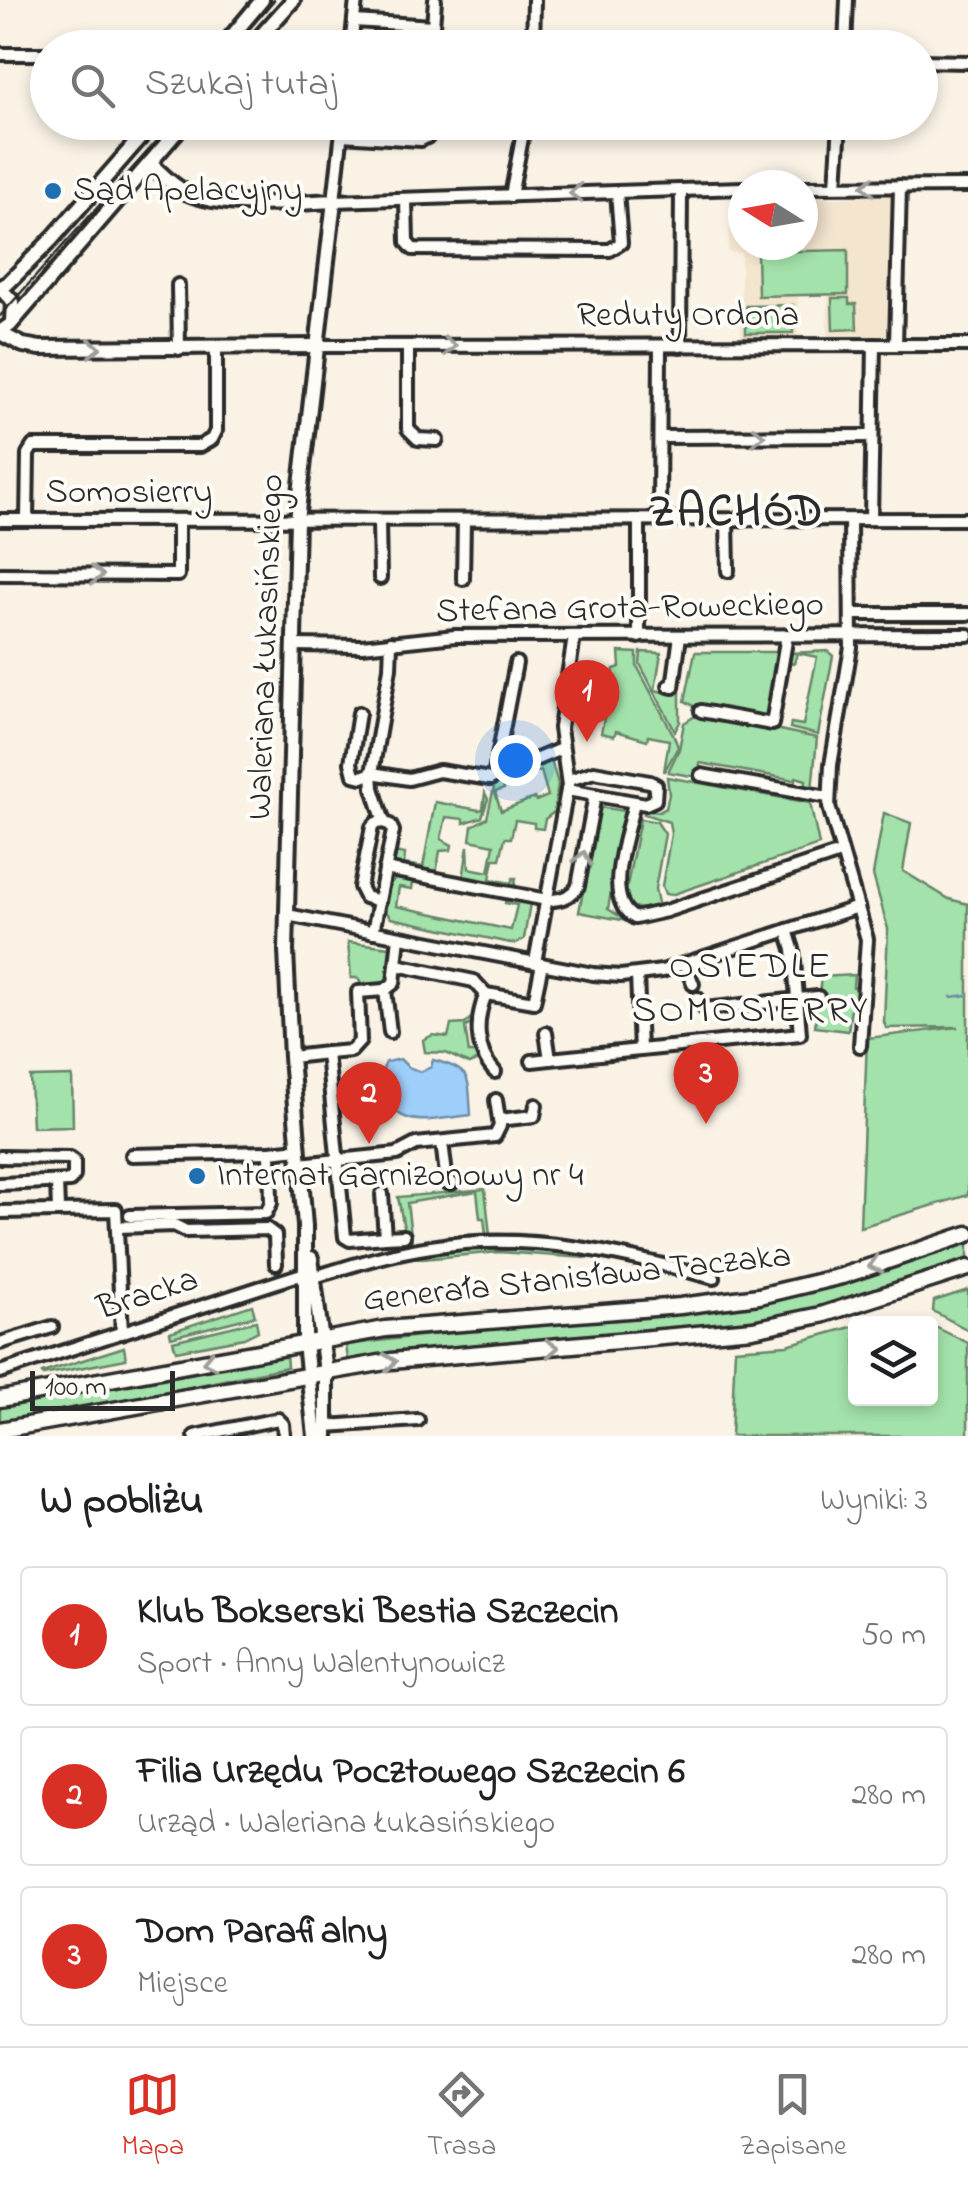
<!DOCTYPE html>
<html lang="pl">
<head>
<meta charset="utf-8">
<style>
	:root { --surface:#fff; --page:#f2f2f2; --text:#202124; --muted:#757577; --line:#e0e0e0; --accent:#d93025 }
	body { margin:0; font-family:"Indie Flower",sans-serif; background:var(--page); color:var(--text) }
	.controls { position:absolute; right:30px; bottom:30px; display:grid; overflow:hidden; border-radius:10px; box-shadow:0 5px 15px #0003 }
	.controls button { width:90px; height:90px; display:grid; place-items:center; padding:0; border:0; border-bottom:2px solid var(--line); background:var(--surface); color:var(--text); font:50px sans-serif }
	.compass { position:absolute; left:728px; top:170px; width:90px; height:90px; border-radius:50%; background:var(--surface); box-shadow:0 5px 15px #0003; rotate:281deg }
	.scale { position:absolute; left:30px; bottom:25px; width:145px; box-sizing:border-box; padding-left:10px; border:5px solid #2b2b2b; border-top:0; font-size:28px; line-height:35px; white-space:nowrap; color:#2b2b2b; -webkit-text-stroke:8px #fdfcf7; paint-order:stroke }
	.you { position:absolute; left:515px; top:760px; width:35px; height:35px; margin:-25px; border:8px solid #fff; border-radius:50%; background:#1a73e8; box-shadow:0 0 0 15px #1a73e833 }
	.badge { display:grid; place-items:center; width:65px; height:65px; border-radius:50%; background:var(--accent); color:#fff; font-size:32px; font-weight:700 }
	.pin { position:absolute; translate:-50% -82px; filter:drop-shadow(0 2px 5px #0008) }
	.pin::after { content:''; position:absolute; top:52px; width:35px; height:30px; background:inherit; clip-path:polygon(0 0,100% 0,50% 100%) }
	.list { margin:0; padding:0; list-style:none }
	h2 { display:flex; justify-content:space-between; align-items:center; height:130px; margin:0; padding:0 40px; font-size:42px }
	h2 small { font-size:32px; font-weight:400; color:var(--muted) }
	.list li { display:grid; grid-template-columns:65px 1fr auto; gap:30px; align-items:center; box-sizing:border-box; height:140px; margin:0 20px 20px; padding:0 20px; border:2px solid var(--line); border-radius:10px }
	.list b { display:block; font-size:38px; white-space:nowrap }
	.list p { margin:0; font-size:32px; white-space:nowrap; color:var(--muted) }
	.list em { font-size:32px; font-style:normal; color:var(--muted) }
	.icon { flex:none; width:55px; height:55px; fill:none; stroke:currentColor; stroke-width:2; stroke-linecap:round; stroke-linejoin:round }
	.map { position:relative; flex:none; width:968px; height:1436px; overflow:hidden }
	.search { position:absolute; background:var(--surface); box-shadow:0 5px 15px #0003; left:30px; right:30px; top:30px; height:110px; display:flex; align-items:center; gap:25px; box-sizing:border-box; padding:0 35px; border-radius:55px; color:var(--muted); font-size:38px }
	.sheet { height:610px; background:var(--surface) }
	nav { display:flex; justify-content:space-around; align-items:center; box-sizing:border-box; height:140px; border-top:2px solid var(--line); background:var(--surface); font-size:28px; color:var(--muted) }
	nav a { display:grid; justify-items:center; gap:5px }
	nav .on { color:var(--accent) }
	.map>svg:first-child { display:block }
	.built { fill:#f4e5cf }
	.green { fill:#a3e2aa; stroke:#67866a; stroke-width:2.5 }
	.water { fill:#9ecefa; stroke:#708da7; stroke-width:2.5 }
	.lines { fill:none; stroke-linecap:round; stroke-linejoin:round }
	.stream { stroke:#708da7; stroke-width:2.5 }
	.minor-casing { stroke:#2b2b2b; stroke-width:18 }
	.tertiary-casing { stroke:#2b2b2b; stroke-width:20 }
	.secondary-casing { stroke:#2b2b2b; stroke-width:21 }
	.minor { stroke:#fdfcf7; stroke-width:10 }
	.tertiary { stroke:#fdfcf7; stroke-width:12 }
	.secondary { stroke:#fdfcf7; stroke-width:14 }
	.tram { stroke:#2b2b2b; stroke-width:2.5 }
	.oneway { stroke:#9e9e9b }
	.poi-dot { fill:#1f6fb2; stroke:#fdfcf7; stroke-width:4 }
	.labels { text-anchor:middle; dominant-baseline:central; stroke-width:8; stroke-linejoin:round; paint-order:stroke }
	.poi-label { font-size:35px; fill:#2b2b2b; stroke:#fdfcf7; text-anchor:start }
	.street-label { font-size:35px; fill:#2b2b2b; stroke:#fdfcf7 }
	.neighbourhood-label { font-size:38px; letter-spacing:2.5px; fill:#2b2b2b; stroke:#fdfcf7 }
	.district-label { font-size:45px; font-weight:bold; letter-spacing:2.5px; fill:#2b2b2b; stroke:#fdfcf7 }
</style>
</head>
<body>
<div class="map">
<svg width="968" height="1436" viewBox="0 0 968 1436">
	<rect width="100%" height="100%" fill="#f9f2e5"/>
	<filter id="ink" filterUnits="userSpaceOnUse"><feTurbulence type="fractalNoise" baseFrequency=".01" numOctaves="2"/><feDisplacementMap in="SourceGraphic" scale="20" xChannelSelector="R" yChannelSelector="G"/><feConvolveMatrix kernelMatrix="1 2 1 2 8 2 1 2 1" color-interpolation-filters="sRGB"/></filter>
	<g filter="url(#ink)">
		<!-- built -->
		<path class="built" d="M891,194L893,199L888,339H827L828,296L798,297V339H741V253L728,252L732,198L743,197V245H803V195L831,198Z"/>
		<!-- green -->
		<g class="green">
			<path d="M848,250V294L758,296L757,252Z"/>
			<path d="M832,298H849V304H856L857,329L833,330Z"/>
			<path d="M793,305V333H746V306Z"/>
			<path d="M828,651L833,656L818,735L790,728L791,723L803,725L817,657L797,653L794,664L789,663L791,653Z"/>
			<path d="M619,652L637,653V666L674,736L678,747L664,772L669,740L648,736L647,740L616,731L614,736L601,733L614,669L620,667Z"/>
			<path d="M641,652L661,653L655,690L668,693L670,688L680,691V722L675,731L640,664Z"/>
			<path d="M695,652H781L767,722L698,708L685,701Z"/>
			<path d="M700,713L817,738L812,790H805L806,780L796,777L795,780L700,763L698,777L668,772L679,749L684,723Z"/>
			<path d="M551,760L558,784L554,812L545,819L543,829L534,828V823L515,820L511,838H505L500,859H494L490,879L511,883L513,878H516L514,890L463,880L468,846L469,868L489,872L494,845L470,840L472,826L487,818L495,783L502,781L504,789L495,792L501,811L534,798L536,801L548,796L541,771L529,774L526,769Z"/>
			<path d="M667,777L810,803L819,845L671,895L665,894L662,886L671,834L669,822L644,814L645,810L659,812L666,808L669,794Z"/>
			<path d="M485,793L488,799L482,817L464,823V819L446,817L441,839L452,845L451,850L440,851L436,874L391,866L394,852L405,854L404,864L423,867L435,802L479,810L483,809Z"/>
			<path d="M599,807L625,811L608,909L627,921L579,912Z"/>
			<path d="M884,813L911,823L903,871L949,899L968,904V1195L860,1227L867,1038L958,1027L886,1028L884,1022L888,929L873,875Z"/>
			<path d="M640,819L657,822L665,834L655,889L658,903L655,907L640,909L631,906L626,891Z"/>
			<path d="M396,879L413,882L412,889L399,887L396,906L511,930L517,905L505,903L506,898L530,903L524,939L515,944L391,918L384,909L389,884Z"/>
			<path d="M348,942L390,947L392,956L387,983L380,987L363,986L358,978H351Z"/>
			<path d="M854,975L853,987L858,988L857,1000H852L848,1031L815,1027L821,977Z"/>
			<path d="M473,1016L474,1023L465,1027L469,1053H476L478,1060L469,1064L446,1053L425,1052L423,1040L433,1035L448,1037L451,1025L465,1024Z"/>
			<path d="M72,1076L73,1126L32,1127L30,1077Z"/>
			<path d="M485,1189L490,1235H486L484,1218H480L477,1191L407,1203L412,1242L407,1244L398,1197Z"/>
			<path d="M968,1240V1261L847,1301L760,1322L677,1332L421,1351L348,1360L346,1345L519,1324L683,1312Z"/>
			<path d="M496,1246L556,1247L585,1253V1258L499,1252L422,1259L408,1255Z"/>
			<path d="M968,1290V1330L933,1311L934,1301Z"/>
			<path d="M252,1305L255,1316L171,1337L170,1332Z"/>
			<path d="M256,1321L258,1331L244,1338L176,1351L173,1341Z"/>
			<path d="M931,1325L968,1343V1436H731L735,1349L787,1345L855,1326L856,1398H930Z"/>
			<path d="M124,1347L126,1359L43,1375L42,1373Z"/>
			<path d="M286,1354L287,1367C191,1386 96,1408 0,1424V1405Z"/>
		</g>
		<!-- water -->
		<path class="water" d="M400,1059L408,1067L421,1072L431,1067L433,1060C473,1070 468,1077 471,1115C426,1120 392,1134 379,1078L386,1062Z"/>
		<g class="lines">
			<!-- stream -->
			<path class="stream" d="M951,997L968,995"/>
			<!-- minor casing -->
			<g class="minor-casing">
				<g id="minor">
					<path d="M354,21L433,26L435,0"/>
					<path d="M351,48L356,0"/>
					<path d="M533,48L534,0"/>
					<path d="M845,48L847,0"/>
					<path d="M0,54H48"/>
					<path d="M920,61L968,62"/>
					<path d="M343,122L334,201L743,188"/>
					<path d="M342,135L421,140L429,136L434,122"/>
					<path d="M836,186L840,122"/>
					<path d="M803,187L968,186"/>
					<path d="M511,196L525,122"/>
					<path d="M406,199L407,242L413,249L610,250L621,243L617,192"/>
					<path d="M178,285L179,349"/>
					<path d="M896,345L900,186"/>
					<path d="M318,346L968,345"/>
					<path d="M408,346V429L418,439L437,440"/>
					<path d="M680,346L681,190"/>
					<path d="M660,437L872,436"/>
					<path d="M871,519L874,345"/>
					<path d="M0,520L968,519"/>
					<path d="M27,520L28,454L33,446H200L212,439L216,431V349"/>
					<path d="M639,520V637"/>
					<path d="M659,520L660,346"/>
					<path d="M727,520L728,571"/>
					<path d="M850,520L851,647L831,765L829,807L867,939L860,1046"/>
					<path d="M379,521L380,578"/>
					<path d="M0,574L178,575V520"/>
					<path d="M463,579L464,521"/>
					<path d="M851,614H968"/>
					<path d="M294,645L362,646L455,636L968,635"/>
					<path d="M669,686L673,687L680,636"/>
					<path d="M701,711L772,724L787,635"/>
					<path d="M359,713L351,763L354,775L362,777L372,773L409,779L439,771L490,779L494,777L516,663"/>
					<path d="M701,775L828,797"/>
					<path d="M494,777L561,749"/>
					<path d="M567,790L646,804L655,800L656,785L650,782L594,772L569,780"/>
					<path d="M634,802C628,833 601,901 635,918L666,911L840,853"/>
					<path d="M385,869L547,900C559,901 571,897 578,886L595,795"/>
					<path d="M379,901L393,831L390,825L384,822L373,788L372,773L390,668L391,642"/>
					<path d="M287,915L593,974L621,976L662,971L858,907"/>
					<path d="M373,932L379,901L365,897L360,887L372,827L376,823L384,822"/>
					<path d="M535,962L568,785L560,728L574,637"/>
					<path d="M685,964L693,984"/>
					<path d="M397,965L474,981L486,994L534,1002L542,964"/>
					<path d="M486,994C475,1020 475,1051 495,1072"/>
					<path d="M697,998L705,1009L818,997"/>
					<path d="M390,1032L385,990L394,983L399,937"/>
					<path d="M546,1033L550,1059L640,1050L637,975"/>
					<path d="M640,1050L800,1034L793,949L787,930"/>
					<path d="M327,1053L351,1051L360,1041L358,992L385,990"/>
					<path d="M291,1057L327,1053L345,1237L350,1240L385,1237L382,1194"/>
					<path d="M532,1061L550,1059"/>
					<path d="M499,1120L534,1116L536,1105"/>
					<path d="M442,1142L447,1183H452"/>
					<path d="M132,1155L270,1152"/>
					<path d="M0,1157L70,1158L74,1161V1176L70,1181L0,1184"/>
					<path d="M300,1164L397,1154L416,1144L495,1136L500,1126L496,1100"/>
					<path d="M57,1182L58,1210"/>
					<path d="M0,1212L116,1210L122,1333"/>
					<path d="M130,1216L266,1213L271,1203L270,1152L299,1149"/>
					<path d="M118,1227L174,1225L186,1231L267,1229L275,1235L276,1264"/>
					<path d="M385,1237L404,1236"/>
					<path d="M311,1278C350,1266 389,1253 431,1247C528,1231 621,1253 714,1278"/>
					<path d="M0,1343L52,1327"/>
					<path d="M0,1372L308,1272"/>
					<path d="M326,1426L418,1420"/>
					<path d="M195,1436L278,1419L283,1424L284,1436"/>
				</g>
			</g>
			<!-- tertiary casing -->
			<g class="tertiary-casing">
				<g id="tertiary">
					<path d="M222,48L262,0"/>
					<path d="M250,48L293,0"/>
					<path d="M150,163C161,173 172,186 186,192C221,209 296,203 334,201L297,520L286,951L291,1057L305,1226V1343L315,1436"/>
					<path d="M0,287L7,284L51,240L154,122"/>
					<path d="M0,288L13,302L12,321"/>
					<path d="M0,332L10,325L185,122"/>
					<path d="M0,333L23,345L40,348L318,346"/>
					<path d="M311,1258L326,1372V1436"/>
				</g>
			</g>
			<!-- secondary casing -->
			<g class="secondary-casing">
				<g id="secondary">
					<path d="M0,1399L385,1329L680,1306L759,1296L842,1276L968,1234"/>
					<path d="M0,1430L391,1361L753,1329L821,1315L968,1268"/>
				</g>
			</g>
			<!-- minor -->
			<use href="#minor" class="minor"/>
			<!-- tertiary -->
			<use href="#tertiary" class="tertiary"/>
			<!-- secondary -->
			<use href="#secondary" class="secondary"/>
			<!-- tram -->
			<g class="tram">
				<path d="M233,48L274,0"/>
				<path d="M0,316L174,122"/>
			</g>
		</g>
		<!-- one-way arrows -->
		<defs><path id="oneway-chevron" d="M-2-3.5L2.5 0L-2 3.5" fill="none" stroke-width="1.6" stroke-linecap="round" stroke-linejoin="round" transform="scale(2.5)"/></defs>
		<g class="oneway">
			<use href="#oneway-chevron" transform="translate(868 186) rotate(180)"/>
			<use href="#oneway-chevron" transform="translate(576 193) rotate(178)"/>
			<use href="#oneway-chevron" transform="translate(450 346)"/>
			<use href="#oneway-chevron" transform="translate(94 348)"/>
			<use href="#oneway-chevron" transform="translate(758 436)"/>
			<use href="#oneway-chevron" transform="translate(97 575)"/>
			<use href="#oneway-chevron" transform="translate(583 858) rotate(-79)"/>
			<use href="#oneway-chevron" transform="translate(875 1265) rotate(162)"/>
			<use href="#oneway-chevron" transform="translate(552 1348) rotate(-4)"/>
			<use href="#oneway-chevron" transform="translate(209 1361) rotate(169)"/>
			<use href="#oneway-chevron" transform="translate(390 1362) rotate(-7)"/>
		</g>
	</g>
	<!-- markers -->
	<g class="poi-dot">
		<circle cx="53" cy="191" r="10"/>
		<circle cx="197" cy="1176" r="10"/>
	</g>
	<g class="labels">
		<!-- poi labels -->
		<g class="poi-label">
			<text x="73" y="191">Sąd Apelacyjny</text>
			<text x="217" y="1176">Internat Garnizonowy nr 4</text>
		</g>
		<!-- street labels -->
		<g class="street-label">
			<text x="688" y="316">Reduty Ordona</text>
			<text x="129" y="493">Somosierry</text>
			<text transform="translate(630 609) rotate(-1)">Stefana Grota-Roweckiego</text>
			<text transform="translate(267 647) rotate(-88)">Waleriana Łukasińskiego</text>
			<text transform="translate(577 1279) rotate(-6)">Generała Stanisława Taczaka</text>
			<text transform="translate(148 1295) rotate(-18)">Bracka</text>
		</g>
		<!-- neighbourhood labels -->
		<g class="neighbourhood-label">
			<text x="751" y="968">OSIEDLE<tspan x="751" dy="44">SOMOSIERRY</tspan></text>
		</g>
		<!-- district labels -->
		<g class="district-label">
			<text x="737" y="514">ZACHÓD</text>
		</g>
	</g>
</svg>
<div class="controls">
<button><svg class="icon" aria-label="layers" viewBox="0 0 24 24"><path d="M12 4l9 5-9 5-9-5zM3 14l9 5 9-5"/></svg></button>
</div>
<svg class="compass" viewBox="-18 -18 36 36"><path d="M0-13l5 13h-10z" fill="#e53935"/><path d="M0 13l5-13h-10z" fill="#757577"/></svg>
<div class="scale">100 m</div>
<div class="you"></div>
<div class="pin badge" style="left:587px;top:742px">1</div>
<div class="pin badge" style="left:369px;top:1144px">2</div>
<div class="pin badge" style="left:706px;top:1124px">3</div>
<div class="search"><svg class="icon" aria-label="search" viewBox="0 0 24 24"><circle cx="10" cy="10" r="6"/><path d="M15 15l6 6"/></svg>Szukaj tutaj</div>
</div>
<section class="sheet">
<h2>W pobliżu<small>Wyniki: 3</small></h2>
<ul class="list">
<li><span class="badge">1</span><div><b>Klub Bokserski Bestia Szczecin</b><p>Sport · Anny Walentynowicz</p></div><em>50 m</em></li>
<li><span class="badge">2</span><div><b>Filia Urzędu Pocztowego Szczecin 6</b><p>Urząd · Waleriana Łukasińskiego</p></div><em>280 m</em></li>
<li><span class="badge">3</span><div><b>Dom Parafialny</b><p>Miejsce</p></div><em>280 m</em></li>
</ul>
</section>
<nav>
<a class="on"><svg class="icon" aria-label="map" viewBox="0 0 24 24"><path d="M3 6l6-2 6 2 6-2v14l-6 2-6-2-6 2zM9 4v14M15 6v14"/></svg>Mapa</a>
<a><svg class="icon" aria-label="directions" viewBox="0 0 24 24"><path d="M12 3l9 9-9 9-9-9zM9 14v-3h6M13 9l2 2-2 2"/></svg>Trasa</a>
<a><svg class="icon" aria-label="saved" viewBox="0 0 24 24"><path d="M7 4h10v16l-5-4-5 4z"/></svg>Zapisane</a>
</nav>
</body>
</html>
